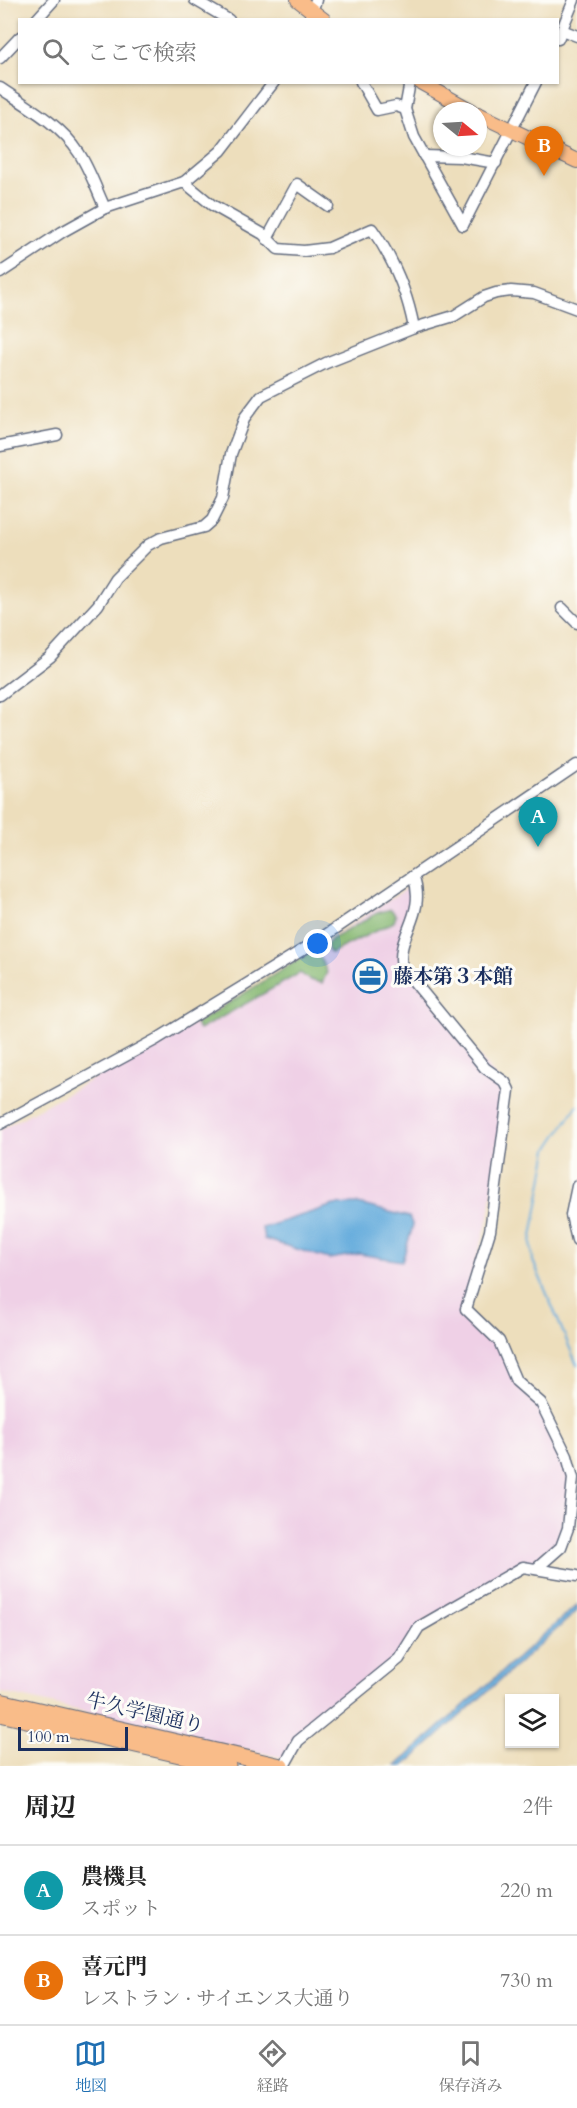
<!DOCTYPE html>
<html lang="ja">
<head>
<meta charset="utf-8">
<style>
	:root { --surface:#fff; --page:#f6f6f6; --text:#222; --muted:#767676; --line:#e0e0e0; --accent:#1f6fb2 }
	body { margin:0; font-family:Cardo,"Noto Serif JP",serif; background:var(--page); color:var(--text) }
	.controls { position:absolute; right:18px; bottom:18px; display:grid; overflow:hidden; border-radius:0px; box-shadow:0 2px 4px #0004 }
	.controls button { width:54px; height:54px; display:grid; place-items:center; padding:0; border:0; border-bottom:2px solid var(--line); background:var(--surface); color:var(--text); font:30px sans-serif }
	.compass { position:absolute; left:433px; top:102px; width:54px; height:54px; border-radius:50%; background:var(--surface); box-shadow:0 2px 4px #0004; rotate:108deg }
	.scale { position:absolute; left:18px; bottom:15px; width:110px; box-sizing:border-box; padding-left:6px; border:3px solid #1b2f5e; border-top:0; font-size:16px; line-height:21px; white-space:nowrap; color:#1b2f5e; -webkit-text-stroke:4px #fdfcf7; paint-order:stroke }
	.you { position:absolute; left:318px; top:944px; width:21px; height:21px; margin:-15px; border:4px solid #fff; border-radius:50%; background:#1a73e8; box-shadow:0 0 0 9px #1a73e833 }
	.badge { display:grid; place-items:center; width:39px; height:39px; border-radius:50%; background:var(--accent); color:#fff; font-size:20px; font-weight:700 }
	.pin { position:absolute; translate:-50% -50px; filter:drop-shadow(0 2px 3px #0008) }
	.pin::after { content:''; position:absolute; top:32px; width:21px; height:18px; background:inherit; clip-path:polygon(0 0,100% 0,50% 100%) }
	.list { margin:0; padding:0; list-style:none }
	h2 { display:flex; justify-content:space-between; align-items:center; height:78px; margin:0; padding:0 24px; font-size:26px }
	h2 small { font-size:20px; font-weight:400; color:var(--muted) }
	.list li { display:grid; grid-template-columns:39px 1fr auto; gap:18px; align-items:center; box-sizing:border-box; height:90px; padding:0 24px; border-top:2px solid var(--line) }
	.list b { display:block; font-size:22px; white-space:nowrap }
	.list p { margin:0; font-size:20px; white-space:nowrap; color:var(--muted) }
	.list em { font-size:20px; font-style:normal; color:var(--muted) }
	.icon { flex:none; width:33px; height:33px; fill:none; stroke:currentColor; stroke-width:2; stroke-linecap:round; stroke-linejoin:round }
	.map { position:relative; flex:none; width:577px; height:1766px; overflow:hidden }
	.search { position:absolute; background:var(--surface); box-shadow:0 2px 4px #0004; left:18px; right:18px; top:18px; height:66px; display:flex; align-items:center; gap:15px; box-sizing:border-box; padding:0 21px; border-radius:0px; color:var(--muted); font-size:22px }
	.sheet { height:258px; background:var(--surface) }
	nav { display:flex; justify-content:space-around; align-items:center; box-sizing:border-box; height:84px; border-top:2px solid var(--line); background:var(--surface); font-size:16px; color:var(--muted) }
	nav a { display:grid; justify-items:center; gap:3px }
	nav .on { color:var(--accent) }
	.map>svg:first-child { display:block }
	.built { fill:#efd0e6 }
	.forest { fill:#85b771; stroke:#507368; stroke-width:1.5 }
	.water { fill:#67addd; stroke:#416e9e; stroke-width:1.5 }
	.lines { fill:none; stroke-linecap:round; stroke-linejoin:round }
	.stream { stroke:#67addd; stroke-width:2 }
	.minor-casing { stroke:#646c7f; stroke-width:13 }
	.major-casing { stroke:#646c7f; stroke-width:16 }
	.highway-casing { stroke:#646c7f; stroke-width:17 }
	.minor { stroke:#fff; stroke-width:10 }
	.major { stroke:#f9bc89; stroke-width:14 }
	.highway { stroke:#f9bc89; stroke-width:15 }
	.labels { text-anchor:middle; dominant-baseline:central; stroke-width:6; stroke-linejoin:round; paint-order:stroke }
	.poi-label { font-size:20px; font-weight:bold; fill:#1b2f5e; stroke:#fdfcf7; text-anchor:start }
	.street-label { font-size:20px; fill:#1b2f5e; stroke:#fdfcf7 }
</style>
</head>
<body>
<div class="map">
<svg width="577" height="1766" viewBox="0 0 577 1766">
	<rect width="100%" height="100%" fill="#fdfcf7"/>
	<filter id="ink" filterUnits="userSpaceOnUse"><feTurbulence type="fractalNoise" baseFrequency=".0167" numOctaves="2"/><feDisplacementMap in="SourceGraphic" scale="12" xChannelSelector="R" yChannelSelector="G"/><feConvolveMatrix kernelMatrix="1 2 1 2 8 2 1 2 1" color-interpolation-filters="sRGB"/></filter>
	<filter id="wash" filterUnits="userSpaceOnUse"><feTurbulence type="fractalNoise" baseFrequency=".008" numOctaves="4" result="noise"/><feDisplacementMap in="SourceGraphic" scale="24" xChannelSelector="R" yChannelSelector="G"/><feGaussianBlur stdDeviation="1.35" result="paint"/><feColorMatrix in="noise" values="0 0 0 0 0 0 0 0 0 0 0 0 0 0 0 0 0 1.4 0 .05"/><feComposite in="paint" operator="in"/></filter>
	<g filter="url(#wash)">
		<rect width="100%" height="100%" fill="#eddebc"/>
		<!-- built -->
		<path class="built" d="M414,884L416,890L399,958L505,1088L489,1217L462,1305L495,1343L539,1405L563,1453L570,1483L561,1541L545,1558L521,1565L421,1623L396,1657L289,1744L284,1758L0,1692V1130L217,1011Z"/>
		<!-- forest -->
		<g class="forest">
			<path d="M391,909L396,916L394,922L331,953L328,950L327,944L332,939L377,913Z"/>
			<path d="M312,951L319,955L327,972L322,983L310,980L300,973L199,1030L195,1024Z"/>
		</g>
		<!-- water -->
		<g class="water">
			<path d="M358,1204L409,1217L413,1226L402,1261L359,1254L329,1259L264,1239L262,1228L334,1205Z"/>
			<path d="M577,1605V1611L412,1759L403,1766H396Z"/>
		</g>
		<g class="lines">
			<!-- stream -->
			<path class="stream" d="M577,1106L548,1149L531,1242L533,1261L577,1365"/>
		</g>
	</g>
	<g filter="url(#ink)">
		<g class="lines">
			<!-- minor casing -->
			<g class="minor-casing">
				<g id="minor">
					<path d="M195,0L229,20"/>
					<path d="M36,20L54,0"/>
					<path d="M309,20L316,0"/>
					<path d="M562,30L577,36"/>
					<path d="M558,39L574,0"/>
					<path d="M0,58L20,37"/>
					<path d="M361,82L377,110L396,106L405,109L414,137L463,225"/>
					<path d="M0,88C27,106 61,125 79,153C90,170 97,191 105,208"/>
					<path d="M405,109L410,82"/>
					<path d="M424,156L461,157L496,163"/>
					<path d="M184,182L212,205L263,234L278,249L304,251L329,248L372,229C394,260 407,291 414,328"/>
					<path d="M463,225L536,82"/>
					<path d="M267,239L297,184L328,206"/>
					<path d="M0,273L62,232L105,208L184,182L221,151L274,82"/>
					<path d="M0,446L57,435"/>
					<path d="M562,608L577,623"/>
					<path d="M0,695L50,657L98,605L115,578L148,545L161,538L204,527L212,520L223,498L231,454L245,417L261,396L326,363L414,328L454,316L484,297L496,293L511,291L534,293L577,309"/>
					<path d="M413,876C428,914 395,936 402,967L485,1068L505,1082L509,1090L490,1231L466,1309L499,1341L516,1381L541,1403L567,1456L573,1478L568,1528L561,1547L536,1569"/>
					<path d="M0,1124L157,1039L317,941L577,765"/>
					<path d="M577,1186L571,1215L577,1240"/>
					<path d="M284,1766L298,1741L399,1659L419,1627L523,1567L577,1576"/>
				</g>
			</g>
			<!-- major casing -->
			<g class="major-casing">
				<g id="major">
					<path d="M298,0L324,20"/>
					<path d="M420,82L472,111"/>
					<path d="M478,114L577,161"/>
				</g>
			</g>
			<!-- highway casing -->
			<g class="highway-casing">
				<g id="highway">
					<path d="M0,1701L281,1766"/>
					<path d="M0,1714L228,1766"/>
				</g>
			</g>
			<!-- minor -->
			<use href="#minor" class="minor"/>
			<!-- major -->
			<use href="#major" class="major"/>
			<!-- highway -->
			<use href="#highway" class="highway"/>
		</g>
	</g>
	<!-- icons -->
	<defs>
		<g id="office-ring" transform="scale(1.725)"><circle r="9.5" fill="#fdfcf7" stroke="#1f6fb2" stroke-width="1.5"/><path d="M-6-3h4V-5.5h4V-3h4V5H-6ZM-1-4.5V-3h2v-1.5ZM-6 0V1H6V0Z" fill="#1f6fb2"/></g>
	</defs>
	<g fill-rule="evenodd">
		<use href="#office-ring" x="370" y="976"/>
	</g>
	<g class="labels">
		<!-- poi labels -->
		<g class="poi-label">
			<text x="393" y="976">藤本第３本館</text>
		</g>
		<!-- street labels -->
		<g class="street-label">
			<text transform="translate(145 1713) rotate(13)">牛久学園通り</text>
		</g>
	</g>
</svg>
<div class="controls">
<button><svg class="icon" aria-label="layers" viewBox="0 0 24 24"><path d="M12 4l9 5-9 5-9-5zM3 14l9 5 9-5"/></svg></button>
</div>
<svg class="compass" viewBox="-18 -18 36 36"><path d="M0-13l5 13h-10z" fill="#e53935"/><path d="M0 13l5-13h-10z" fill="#767676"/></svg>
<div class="scale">100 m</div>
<div class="you"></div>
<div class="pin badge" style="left:538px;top:847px;background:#0f9aa8">A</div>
<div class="pin badge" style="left:544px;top:176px;background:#e8710a">B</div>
<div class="search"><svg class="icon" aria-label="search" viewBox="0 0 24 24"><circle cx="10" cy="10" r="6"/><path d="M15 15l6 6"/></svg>ここで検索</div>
</div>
<section class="sheet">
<h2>周辺<small>2件</small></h2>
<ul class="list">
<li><span class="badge" style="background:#0f9aa8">A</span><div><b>農機具</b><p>スポット</p></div><em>220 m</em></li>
<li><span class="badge" style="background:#e8710a">B</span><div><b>喜元門</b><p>レストラン · サイエンス大通り</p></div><em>730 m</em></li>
</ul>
</section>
<nav>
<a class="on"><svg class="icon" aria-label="map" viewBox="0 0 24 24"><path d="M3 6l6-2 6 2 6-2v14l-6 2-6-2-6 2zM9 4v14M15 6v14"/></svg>地図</a>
<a><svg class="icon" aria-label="directions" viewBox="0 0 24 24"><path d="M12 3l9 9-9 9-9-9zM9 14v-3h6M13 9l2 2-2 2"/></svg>経路</a>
<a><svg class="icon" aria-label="saved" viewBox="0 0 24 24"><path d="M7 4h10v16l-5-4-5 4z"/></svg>保存済み</a>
</nav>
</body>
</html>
